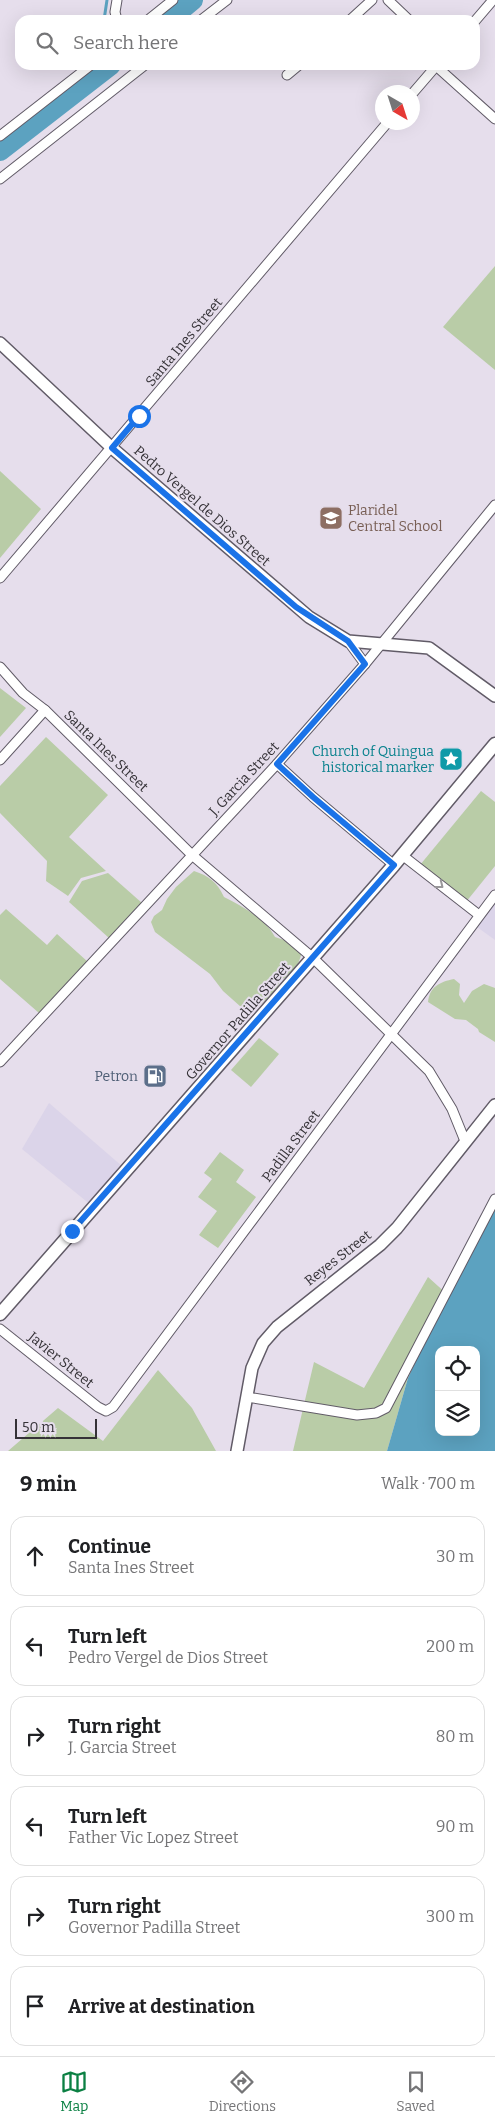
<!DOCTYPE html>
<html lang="en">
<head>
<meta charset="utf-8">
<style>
	:root { --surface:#fff; --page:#f6f6f6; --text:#202124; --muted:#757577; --line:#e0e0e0; --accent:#0b8043 }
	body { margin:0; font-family:Bitter,serif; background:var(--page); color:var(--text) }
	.controls { position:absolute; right:15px; bottom:15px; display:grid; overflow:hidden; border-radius:10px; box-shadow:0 5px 20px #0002 }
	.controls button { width:45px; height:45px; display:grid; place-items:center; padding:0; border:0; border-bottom:1px solid var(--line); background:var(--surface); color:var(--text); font:25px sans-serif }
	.compass { position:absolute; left:375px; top:85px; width:45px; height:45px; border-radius:50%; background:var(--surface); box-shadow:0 5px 20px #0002; rotate:141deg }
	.scale { position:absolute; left:15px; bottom:12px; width:82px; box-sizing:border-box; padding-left:5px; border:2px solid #353237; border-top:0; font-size:14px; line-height:18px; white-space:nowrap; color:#353237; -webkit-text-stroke:4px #e6deec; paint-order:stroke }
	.stop { position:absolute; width:15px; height:15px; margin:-11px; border:4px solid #1a73e8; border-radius:50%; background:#fff }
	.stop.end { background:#1a73e8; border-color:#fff; box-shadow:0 1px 5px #0008 }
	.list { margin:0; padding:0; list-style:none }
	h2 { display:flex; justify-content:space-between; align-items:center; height:65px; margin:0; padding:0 20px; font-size:21px }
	h2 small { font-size:16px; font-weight:400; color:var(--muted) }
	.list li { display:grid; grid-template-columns:32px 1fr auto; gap:15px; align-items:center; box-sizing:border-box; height:80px; margin:0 10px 10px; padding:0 10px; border:1px solid var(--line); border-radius:15px }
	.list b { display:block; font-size:19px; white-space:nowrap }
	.list p { margin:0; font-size:16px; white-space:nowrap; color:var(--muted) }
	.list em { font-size:16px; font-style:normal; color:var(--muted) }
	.icon { flex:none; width:28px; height:28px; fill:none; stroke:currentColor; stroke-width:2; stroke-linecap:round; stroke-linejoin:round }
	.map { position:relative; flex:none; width:495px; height:1451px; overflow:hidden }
	.search { position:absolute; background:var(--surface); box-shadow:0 5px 20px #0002; left:15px; right:15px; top:15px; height:55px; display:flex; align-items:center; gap:12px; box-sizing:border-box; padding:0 18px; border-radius:15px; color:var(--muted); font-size:19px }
	.sheet { height:605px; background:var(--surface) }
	nav { display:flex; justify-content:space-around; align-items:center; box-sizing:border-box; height:70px; border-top:1px solid var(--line); background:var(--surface); font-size:14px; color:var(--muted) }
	nav a { display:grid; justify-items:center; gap:2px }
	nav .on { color:var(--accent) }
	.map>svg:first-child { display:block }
	.commercial { fill:#dbd4e9 }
	.green { fill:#b9cca7 }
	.water { fill:#5ca2c0; fill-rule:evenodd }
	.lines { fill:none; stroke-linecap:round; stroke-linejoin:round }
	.stream { stroke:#5ca2c0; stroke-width:3 }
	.river { stroke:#5ca2c0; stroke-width:20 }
	.minor-casing { stroke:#615b67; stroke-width:11 }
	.tertiary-casing { stroke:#615b67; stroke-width:14 }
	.secondary-casing { stroke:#615b67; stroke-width:15 }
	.minor { stroke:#fff; stroke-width:9 }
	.tertiary { stroke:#fff; stroke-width:11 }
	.secondary { stroke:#fff; stroke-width:12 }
	.oneway { stroke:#9a989b }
	.route { stroke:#1a73e8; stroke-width:6 }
	.labels { text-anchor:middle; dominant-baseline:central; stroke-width:4; stroke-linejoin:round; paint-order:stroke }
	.street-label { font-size:14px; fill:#353237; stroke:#e6deec }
	.education-label { font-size:14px; fill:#785e54; stroke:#e6deec; text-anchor:start }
	.culture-label { font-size:14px; fill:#0d838f; stroke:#e6deec; text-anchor:end }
	.service-label { font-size:14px; fill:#4e5e75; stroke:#e6deec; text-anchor:end }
</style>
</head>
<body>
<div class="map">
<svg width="495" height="1451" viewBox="0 0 495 1451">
	<rect width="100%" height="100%" fill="#e6deec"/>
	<!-- commercial -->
	<g class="commercial">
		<path d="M495,903V940L477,927Z"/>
		<path d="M49,1103L123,1167L91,1205L22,1149Z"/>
	</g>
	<!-- green -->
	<g class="green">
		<path d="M495,266V370L443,327Z"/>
		<path d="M0,471L41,509L0,558Z"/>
		<path d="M0,688L26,708L0,737Z"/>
		<path d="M46,737L108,795L69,837L106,871L81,878L68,896L46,881L47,861L0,813V786Z"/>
		<path d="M481,791L495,802V866L466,902L420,865Z"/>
		<path d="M194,871C209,876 217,882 224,897C242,906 266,919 275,937L290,942L302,952C298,967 293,974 279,981L278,988L256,1009L241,1007L223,991L210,974L155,932L151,922L154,916L162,910L167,899L176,887Z"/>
		<path d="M108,873L142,903L109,938L69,902L82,881Z"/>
		<path d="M6,909L47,945L57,934L88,962L39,1013L0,979V915Z"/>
		<path d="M454,979L460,984L459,995L464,1003L472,991L484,984L495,988V1042L479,1032L478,1029L466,1020L455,1019L428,1002C430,986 440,982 454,979Z"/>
		<path d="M259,1038L279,1054L251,1087L231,1070Z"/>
		<path d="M220,1152L244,1170L236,1182L256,1197L218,1248L199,1235L217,1211L198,1197L212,1179L204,1173Z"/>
		<path d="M428,1277L448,1295L408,1378L387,1451H293L314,1362L364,1388Z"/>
		<path d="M158,1370L192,1408L216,1451H8L58,1408L103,1441Z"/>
	</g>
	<!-- water -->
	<path class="water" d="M495,1206V1451H387L408,1378L431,1329ZM439,1350H476V1432H439Z"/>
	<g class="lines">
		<!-- stream -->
		<path class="stream" d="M104,20L107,0"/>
		<!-- river -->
		<g class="river">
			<path d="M169,20L193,0"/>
			<path d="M0,151L111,65"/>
		</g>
		<!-- minor casing -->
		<g class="minor-casing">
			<g id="minor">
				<path d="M388,0L409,20"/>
				<path d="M117,20L115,12L117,0"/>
				<path d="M148,20L173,0"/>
				<path d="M201,20L227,0"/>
				<path d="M350,20L372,0"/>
				<path d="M475,21L493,0"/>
				<path d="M436,66L495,119"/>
				<path d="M287,75L299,65"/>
				<path d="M412,94L437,65"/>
				<path d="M0,136L91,65"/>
				<path d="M0,179L145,65"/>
				<path d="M0,578L388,122"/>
				<path d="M348,641L365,664"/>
				<path d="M0,667L23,693L45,710L192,855L313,958L429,1071L452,1109L465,1141"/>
				<path d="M0,760L45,710"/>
				<path d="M277,764L313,797L394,865"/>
				<path d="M402,855L479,915"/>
				<path d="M0,1062L277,764L365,664L495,505"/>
				<path d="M0,1329L98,1407L106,1411L113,1407L495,895"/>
				<path d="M247,1397L357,1415L376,1413L386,1408L495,1199"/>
			</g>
		</g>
		<!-- tertiary casing -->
		<g class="tertiary-casing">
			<g id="tertiary">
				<path d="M0,343L112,448L309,617L348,641L429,648L495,696"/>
				<path d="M237,1451L252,1368L263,1343L277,1327L380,1245L397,1228L495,1105"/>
			</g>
		</g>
		<!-- secondary casing -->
		<g class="secondary-casing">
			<path id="secondary" d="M0,1314L394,865L495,744"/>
		</g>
		<!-- minor -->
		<use href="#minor" class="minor"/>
		<!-- tertiary -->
		<use href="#tertiary" class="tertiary"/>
		<!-- secondary -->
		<use href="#secondary" class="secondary"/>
	</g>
	<!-- one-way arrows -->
	<defs><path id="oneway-chevron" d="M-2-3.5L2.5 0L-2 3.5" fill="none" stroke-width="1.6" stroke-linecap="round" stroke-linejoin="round" transform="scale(1.25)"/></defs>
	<use class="oneway" href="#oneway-chevron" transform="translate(440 885) rotate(38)"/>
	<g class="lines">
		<!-- route -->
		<path class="route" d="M72,1231L394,865L313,797L277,764L365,664L348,641L296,607L112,448L139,416"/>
	</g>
	<!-- icons -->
	<defs>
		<g id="school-square" transform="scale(1.25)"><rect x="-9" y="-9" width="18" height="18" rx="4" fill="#8d6e63" stroke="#e6deec"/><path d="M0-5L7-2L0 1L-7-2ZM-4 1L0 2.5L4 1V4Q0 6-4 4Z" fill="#fff"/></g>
		<g id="sight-square" transform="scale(1.25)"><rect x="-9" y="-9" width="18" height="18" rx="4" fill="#0f9aa8" stroke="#e6deec"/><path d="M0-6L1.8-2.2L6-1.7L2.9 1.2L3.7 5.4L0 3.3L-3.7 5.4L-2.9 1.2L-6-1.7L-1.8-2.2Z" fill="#fff"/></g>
		<g id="fuel-square" transform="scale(1.25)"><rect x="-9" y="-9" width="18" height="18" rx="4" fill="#5c6f8a" stroke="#e6deec"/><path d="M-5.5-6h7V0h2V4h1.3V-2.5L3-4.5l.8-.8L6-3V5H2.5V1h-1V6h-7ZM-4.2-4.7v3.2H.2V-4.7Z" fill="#fff"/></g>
	</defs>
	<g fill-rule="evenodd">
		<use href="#school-square" x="331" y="518"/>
		<use href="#sight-square" x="451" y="759"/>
		<use href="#fuel-square" x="155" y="1076"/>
	</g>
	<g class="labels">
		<!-- street labels -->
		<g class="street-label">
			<text transform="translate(184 342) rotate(-50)">Santa Ines Street</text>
			<text transform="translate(202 506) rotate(41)">Pedro Vergel de Dios Street</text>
			<text transform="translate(106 751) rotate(44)">Santa Ines Street</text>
			<text transform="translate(244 779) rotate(-47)">J. Garcia Street</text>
			<text transform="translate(238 1021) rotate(-49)">Governor Padilla Street</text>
			<text transform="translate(291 1146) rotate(-53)">Padilla Street</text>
			<text transform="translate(338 1258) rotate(-38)">Reyes Street</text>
			<text transform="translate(61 1360) rotate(39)">Javier Street</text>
		</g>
		<!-- education labels -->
		<g class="education-label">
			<text x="348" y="510">Plaridel<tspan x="348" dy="16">Central School</tspan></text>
		</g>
		<!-- culture labels -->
		<g class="culture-label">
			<text x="434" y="751">Church of Quingua<tspan x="434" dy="16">historical marker</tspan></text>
		</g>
		<!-- service labels -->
		<g class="service-label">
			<text x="138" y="1076">Petron</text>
		</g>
	</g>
</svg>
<div class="controls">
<button><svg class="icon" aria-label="locate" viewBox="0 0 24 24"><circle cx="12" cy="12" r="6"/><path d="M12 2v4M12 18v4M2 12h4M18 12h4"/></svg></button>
<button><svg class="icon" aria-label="layers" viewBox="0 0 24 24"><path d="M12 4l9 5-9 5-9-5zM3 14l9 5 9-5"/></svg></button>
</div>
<svg class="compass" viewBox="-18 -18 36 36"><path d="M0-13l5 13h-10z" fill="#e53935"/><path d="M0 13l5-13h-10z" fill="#757577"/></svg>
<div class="scale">50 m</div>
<div class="stop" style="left:139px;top:416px"></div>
<div class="stop end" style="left:72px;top:1231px"></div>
<div class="search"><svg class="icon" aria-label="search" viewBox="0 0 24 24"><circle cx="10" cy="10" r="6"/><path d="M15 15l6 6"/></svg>Search here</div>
</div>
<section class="sheet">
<h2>9 min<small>Walk · 700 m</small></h2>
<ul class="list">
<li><svg class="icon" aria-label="ahead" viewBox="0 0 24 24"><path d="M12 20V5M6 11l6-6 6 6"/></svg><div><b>Continue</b><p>Santa Ines Street</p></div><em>30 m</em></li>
<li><svg class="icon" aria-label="left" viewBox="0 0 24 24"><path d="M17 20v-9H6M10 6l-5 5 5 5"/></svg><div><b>Turn left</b><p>Pedro Vergel de Dios Street</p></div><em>200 m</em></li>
<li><svg class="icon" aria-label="right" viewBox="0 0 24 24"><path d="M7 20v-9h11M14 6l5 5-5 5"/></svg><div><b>Turn right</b><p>J. Garcia Street</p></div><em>80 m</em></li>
<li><svg class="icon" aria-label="left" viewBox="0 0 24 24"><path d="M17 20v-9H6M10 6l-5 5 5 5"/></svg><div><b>Turn left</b><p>Father Vic Lopez Street</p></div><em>90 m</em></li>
<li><svg class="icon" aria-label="right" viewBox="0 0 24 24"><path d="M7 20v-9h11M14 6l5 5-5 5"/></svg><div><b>Turn right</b><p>Governor Padilla Street</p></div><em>300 m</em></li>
<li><svg class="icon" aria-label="arrive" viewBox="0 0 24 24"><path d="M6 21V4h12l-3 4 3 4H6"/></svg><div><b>Arrive at destination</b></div></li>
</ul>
</section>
<nav>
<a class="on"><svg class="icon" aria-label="map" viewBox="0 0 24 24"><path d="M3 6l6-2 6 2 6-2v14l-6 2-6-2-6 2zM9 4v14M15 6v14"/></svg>Map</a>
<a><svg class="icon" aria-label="directions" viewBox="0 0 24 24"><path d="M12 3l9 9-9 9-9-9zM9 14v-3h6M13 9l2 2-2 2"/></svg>Directions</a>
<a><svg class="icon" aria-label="saved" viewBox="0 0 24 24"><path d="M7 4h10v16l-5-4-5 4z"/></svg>Saved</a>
</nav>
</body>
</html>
